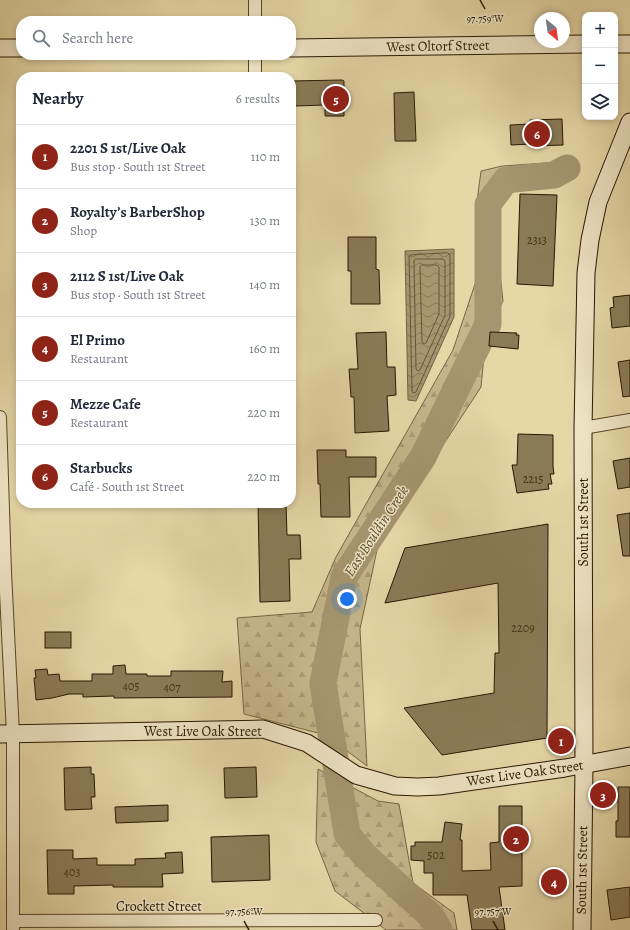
<!DOCTYPE html>
<html lang="en">
<head>
<meta charset="utf-8">
<style>
	:root { --surface:#fff; --page:#f2f2f3; --text:#1f2937; --muted:#747a83; --line:#e0e1e3; --accent:#8f2418 }
	body { margin:0; font-family:Alegreya,serif; background:var(--page); color:var(--text) }
	.controls { position:absolute; right:12px; top:12px; display:grid; overflow:hidden; border-radius:8px; box-shadow:0 2px 6px #0003 }
	.controls button { width:36px; height:36px; display:grid; place-items:center; padding:0; border:0; border-bottom:1px solid var(--line); background:var(--surface); color:var(--text); font:20px sans-serif }
	.compass { position:absolute; left:534px; top:12px; width:36px; height:36px; border-radius:50%; background:var(--surface); box-shadow:0 2px 6px #0003; rotate:151deg }
	.you { position:absolute; left:347px; top:599px; width:14px; height:14px; margin:-10px; border:3px solid #fff; border-radius:50%; background:#1a73e8; box-shadow:0 0 0 6px #1a73e833 }
	.badge { display:grid; place-items:center; width:26px; height:26px; border-radius:50%; background:var(--accent); color:#fff; font-size:13px; font-weight:700 }
	.pin { position:absolute; translate:-50% -50%; border:2px solid #fff; box-shadow:0 1px 4px #0006 }
	.list { margin:0; padding:0; list-style:none }
	h2 { display:flex; justify-content:space-between; align-items:center; height:52px; margin:0; padding:0 16px; font-size:17px }
	h2 small { font-size:13px; font-weight:400; color:var(--muted) }
	.list li { display:grid; grid-template-columns:26px 1fr auto; gap:12px; align-items:center; box-sizing:border-box; height:64px; padding:0 16px; border-top:1px solid var(--line) }
	.list b { display:block; font-size:15px; white-space:nowrap }
	.list p { margin:0; font-size:13px; white-space:nowrap; color:var(--muted) }
	.list em { font-size:13px; font-style:normal; color:var(--muted) }
	.icon { flex:none; width:22px; height:22px; fill:none; stroke:currentColor; stroke-width:2; stroke-linecap:round; stroke-linejoin:round }
	.map { position:relative; flex:none; width:630px; height:930px; overflow:hidden }
	.search { position:absolute; background:var(--surface); box-shadow:0 2px 6px #0003; left:16px; top:16px; width:280px; height:44px; display:flex; align-items:center; gap:10px; box-sizing:border-box; padding:0 14px; border-radius:16px; color:var(--muted); font-size:15px }
	.panel { position:absolute; background:var(--surface); box-shadow:0 2px 6px #0003; left:16px; top:72px; width:280px; height:436px; border-radius:16px }
	.map>svg:first-child { display:block }
	.forest { fill:url(#forest-firs); stroke:#766646 }
	.water { fill:url(#water-waves); stroke:#736343 }
	.lines { fill:none; stroke-linecap:round; stroke-linejoin:round }
	.shore { stroke:#665638; stroke-width:1 }
	.river { stroke:#a5966f; stroke-width:27 }
	.building { fill:#8a7b57; stroke:#271701 }
	.street-casing { stroke:#57472a; stroke-width:14 }
	.secondary-casing { stroke:#271701; stroke-width:19 }
	.street { stroke:#efe5c6; stroke-width:12 }
	.secondary { stroke:#efe5c6; stroke-width:17 }
	.ticks { fill:none; stroke:#271701; stroke-width:1.5 }
	.labels { text-anchor:middle; dominant-baseline:central; stroke-width:3; stroke-linejoin:round; paint-order:stroke }
	.number-label { font-size:12px; fill:#403016 }
	.street-label { font-size:14px; fill:#271701; stroke:#efe5c6 }
	.water-label { font-size:15px; font-style:italic; fill:#594a2d; stroke:#efe5c6 }
	.ticks-label { font-size:10px; text-anchor:middle; fill:#271701; stroke:#efe5c6; stroke-width:3; stroke-linejoin:round; paint-order:stroke }
</style>
</head>
<body>
<div class="map">
<svg width="630" height="930" viewBox="0 0 630 930">
	<defs>
		<pattern id="forest-firs" width="22" height="20" patternUnits="userSpaceOnUse"><rect width="22" height="20" fill="#c6b68b"/><path d="M5 1l3.5 6h-7zM16 11l3.5 6h-7z" fill="#aa9c76"/></pattern>
		<pattern id="water-waves" width="16" height="10" patternUnits="userSpaceOnUse"><rect width="16" height="10" fill="#a5966f"/><path d="M0 5q4-4 8 0t8 0" fill="none" stroke="#867959"/></pattern>
	</defs>
	<rect width="100%" height="100%" fill="#e6d7a7"/>
	<filter id="stains"><feTurbulence type="fractalNoise" baseFrequency=".005" numOctaves="4"/><feColorMatrix values="0 0 0 0 .2 0 0 0 0 .09 0 0 0 0 .02 0 0 0 .5 -.17"/></filter>
	<radialGradient id="worn" r=".72"><stop offset=".6" stop-color="#630" stop-opacity="0"/><stop offset="1" stop-color="#630" stop-opacity=".3"/></radialGradient>
	<!-- forest -->
	<g class="forest">
		<path d="M561,162L547,180L512,185L497,196L493,207L503,301L486,335L481,387L394,520L377,550L360,629L367,766L326,735L244,714L237,618L312,612L336,557L453,350L477,278V201L481,171L502,166Z"/>
		<path d="M318,769L378,801L399,804L413,883L454,913L457,930H386L335,891L316,842Z"/>
	</g>
	<!-- water -->
	<path class="water" d="M454,249V317L416,401L408,400L405,251Z"/>
	<g class="lines">
		<!-- shore -->
		<g class="shore">
			<path d="M448,253L450,255V316L416,392L413,393L412,391L409,256L411,255Z"/>
			<path d="M416,259H443L445,261V315L420,370L418,371L416,369L414,261Z"/>
			<path d="M422,265H437L439,267V314L426,343L424,344L422,342L420,267Z"/>
		</g>
		<!-- river -->
		<path class="river" d="M439,930L431,916L365,856L347,834L323,683L344,577L423,457L488,324V204L506,180L554,175L567,168"/>
	</g>
	<!-- building -->
	<g class="building">
		<path d="M342,80L344,81V116H325V105L296,106L295,103H291V81Z"/>
		<path d="M414,92L416,141H395L394,93Z"/>
		<path d="M562,119L563,145L531,146V144L511,145L510,125L530,124V120Z"/>
		<path d="M520,194L557,195L553,286L517,284Z"/>
		<path d="M348,237H376V269L379,270L380,304H351V271H348Z"/>
		<path d="M630,295V326L612,328L610,308L614,307L613,297Z"/>
		<path d="M386,332L387,367H395L396,395L387,396L389,431L355,433L354,397H351L349,369H358L356,333Z"/>
		<path d="M490,332L517,333L516,335H519L518,349L489,346Z"/>
		<path d="M630,360V396L623,397L618,362Z"/>
		<path d="M518,434L553,435V466L554,474H550L552,484H548L549,489L517,493L512,465H517Z"/>
		<path d="M317,450H346V457H376V477H349L350,517H321L320,484H318Z"/>
		<path d="M630,458V487L618,489L613,461Z"/>
		<path d="M258,503H286L287,535H300L301,559H289L290,601L260,602Z"/>
		<path d="M630,513V556H623L617,515Z"/>
		<path d="M548,524L547,738L442,755L404,708L494,693L495,653H499L498,583L385,603L405,548Z"/>
		<rect x="45" y="632" width="26" height="16"/>
		<path d="M125,665L126,674H147V676H171V671H223L222,682L232,681V697L114,698V696L83,697V694H69L52,698L36,700L34,678H36L35,670L47,669L48,675L59,674L60,681H92V674H113V666Z"/>
		<path d="M91,767V774H94L95,797H91L92,809L65,810L64,768Z"/>
		<path d="M256,767L257,797L225,798L224,768Z"/>
		<path d="M618,787H630V837H616V821H618Z"/>
		<path d="M168,805V821L116,823L115,807Z"/>
		<path d="M499,806H522V886L499,887L505,930H472L467,895H433V873H424V861L411,860V846H415V842H442L445,822L462,824L460,840H462V871L491,870L490,843L499,842Z"/>
		<path d="M269,835L270,880L212,882L211,837Z"/>
		<path d="M47,850H73V859L97,858V865H135V859L166,858L165,853L182,852L183,873L162,874L163,887H113V885L74,886V894H48Z"/>
		<path d="M630,887V917L611,920L607,890Z"/>
	</g>
	<g class="lines">
		<!-- street casing -->
		<g class="street-casing">
			<g id="street">
				<path d="M255,21V0"/>
				<path d="M255,55V77"/>
				<path d="M0,417L5,572L13,734V930"/>
				<path d="M583,428L630,420"/>
				<path d="M13,921L376,920"/>
			</g>
		</g>
		<!-- secondary casing -->
		<g class="secondary-casing">
			<g id="secondary">
				<path d="M615,44H630"/>
				<path d="M0,48H21"/>
				<path d="M291,48L585,44"/>
				<path d="M0,734L263,729L307,743L356,775L395,786L418,787L439,786L565,768L630,756"/>
				<path d="M582,930L584,765L583,428L586,273L590,240L598,202L630,122"/>
			</g>
		</g>
		<!-- street -->
		<use href="#street" class="street"/>
		<!-- secondary -->
		<use href="#secondary" class="secondary"/>
	</g>
	<!-- ticks -->
	<path class="ticks" d="M480,0L485,9M244,921L249,930M493,921L498,930"/>
	<g class="labels">
		<!-- number labels -->
		<g class="number-label">
			<text x="537" y="240">2313</text>
			<text x="533" y="479">2215</text>
			<text x="523" y="628">2209</text>
			<text x="131" y="686">405</text>
			<text x="172" y="687">407</text>
			<text x="436" y="855">502</text>
			<text x="72" y="872">403</text>
		</g>
		<!-- street labels -->
		<g class="street-label">
			<text transform="translate(438 46) rotate(-1)">West Oltorf Street</text>
			<text transform="translate(583 522) rotate(-90)">South 1st Street</text>
			<text x="203" y="731">West Live Oak Street</text>
			<text transform="translate(525 773) rotate(-8)">West Live Oak Street</text>
			<text transform="translate(582 870) rotate(-89)">South 1st Street</text>
			<text x="159" y="906">Crockett Street</text>
		</g>
		<!-- water labels -->
		<g class="water-label">
			<text transform="translate(376 531) rotate(-57)">East Bouldin Creek</text>
		</g>
	</g>
	<g class="ticks-label">
		<text x="485" y="22">97.759°W</text>
		<text x="244" y="915">97.756°W</text>
		<text x="493" y="915">97.757°W</text>
	</g>
	<rect width="100%" height="100%" filter="url(#stains)"/>
	<rect width="100%" height="100%" fill="url(#worn)"/>
</svg>
<div class="controls">
<button>+</button>
<button>−</button>
<button><svg class="icon" aria-label="layers" viewBox="0 0 24 24"><path d="M12 4l9 5-9 5-9-5zM3 14l9 5 9-5"/></svg></button>
</div>
<svg class="compass" viewBox="-18 -18 36 36"><path d="M0-13l5 13h-10z" fill="#e53935"/><path d="M0 13l5-13h-10z" fill="#747a83"/></svg>
<div class="you"></div>
<div class="pin badge" style="left:561px;top:741px">1</div>
<div class="pin badge" style="left:516px;top:839px">2</div>
<div class="pin badge" style="left:603px;top:795px">3</div>
<div class="pin badge" style="left:554px;top:882px">4</div>
<div class="pin badge" style="left:336px;top:99px">5</div>
<div class="pin badge" style="left:537px;top:134px">6</div>
<div class="search"><svg class="icon" aria-label="search" viewBox="0 0 24 24"><circle cx="10" cy="10" r="6"/><path d="M15 15l6 6"/></svg>Search here</div>
<section class="panel">
<h2>Nearby<small>6 results</small></h2>
<ul class="list">
<li><span class="badge">1</span><div><b>2201 S 1st/Live Oak</b><p>Bus stop · South 1st Street</p></div><em>110 m</em></li>
<li><span class="badge">2</span><div><b>Royalty’s BarberShop</b><p>Shop</p></div><em>130 m</em></li>
<li><span class="badge">3</span><div><b>2112 S 1st/Live Oak</b><p>Bus stop · South 1st Street</p></div><em>140 m</em></li>
<li><span class="badge">4</span><div><b>El Primo</b><p>Restaurant</p></div><em>160 m</em></li>
<li><span class="badge">5</span><div><b>Mezze Cafe</b><p>Restaurant</p></div><em>220 m</em></li>
<li><span class="badge">6</span><div><b>Starbucks</b><p>Café · South 1st Street</p></div><em>220 m</em></li>
</ul>
</section>
</div>
</body>
</html>
